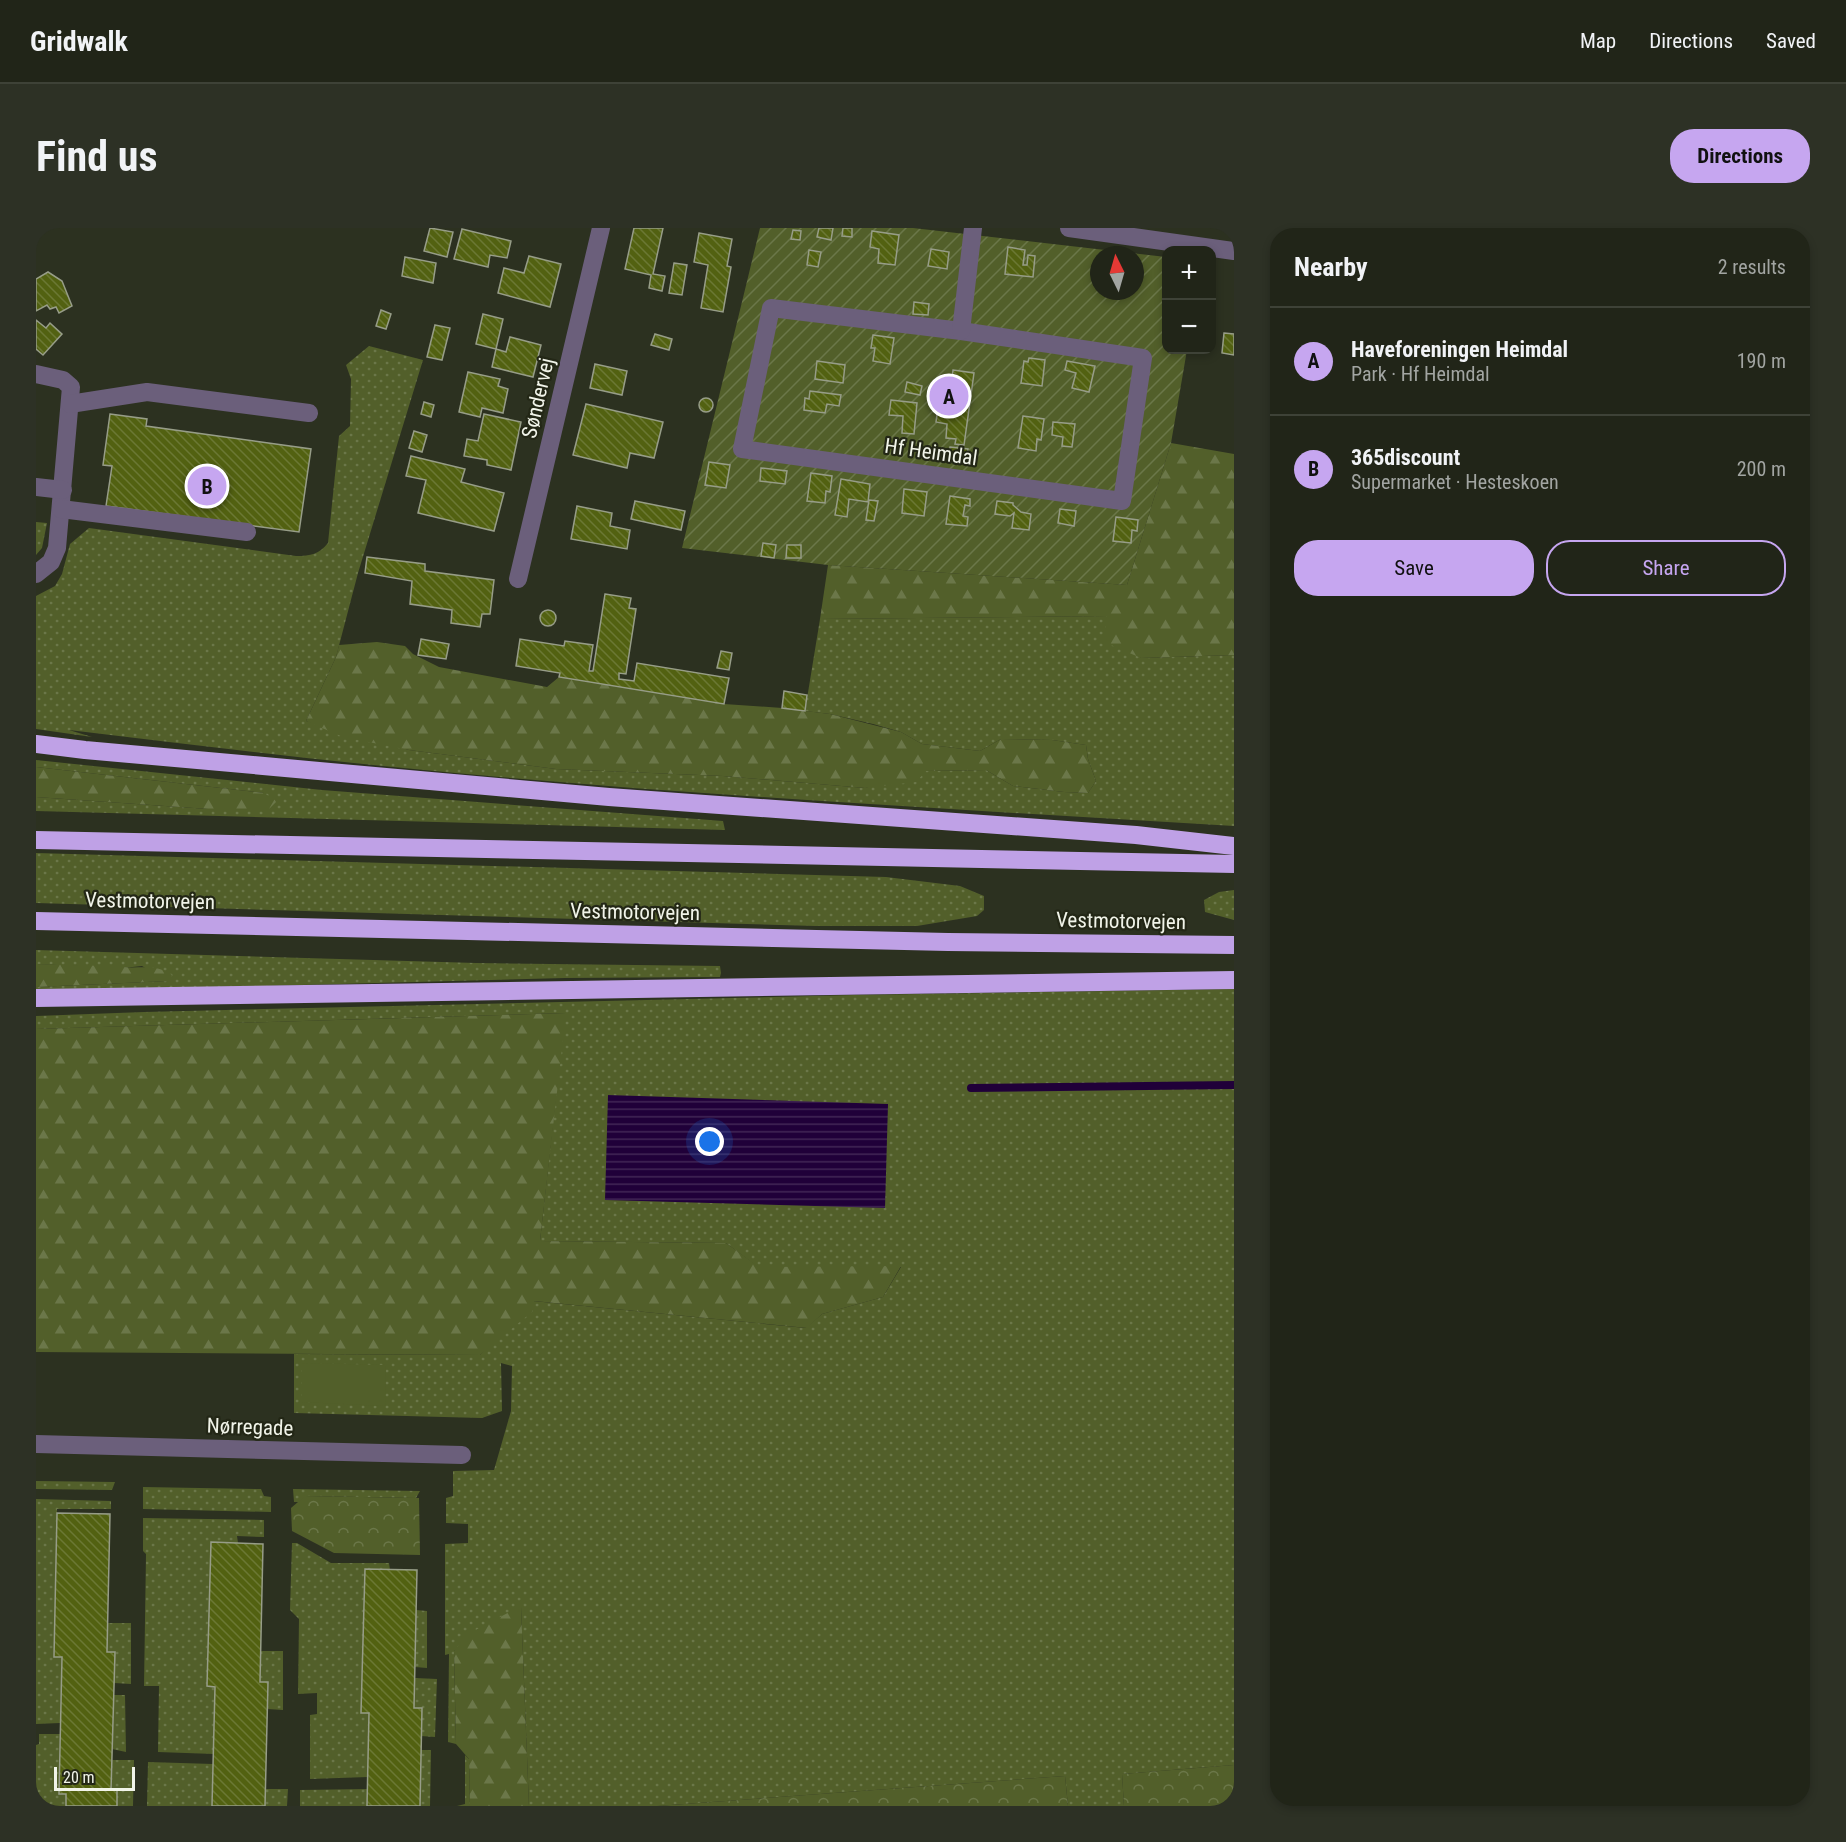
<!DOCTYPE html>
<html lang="en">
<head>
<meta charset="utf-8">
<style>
	:root { --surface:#212518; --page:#2d3125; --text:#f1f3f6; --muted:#a2a5a2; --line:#3e4237; --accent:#c6a6f0 }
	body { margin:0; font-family:"Roboto Condensed",sans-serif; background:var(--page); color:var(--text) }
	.controls { position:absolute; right:18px; top:18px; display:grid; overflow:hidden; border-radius:12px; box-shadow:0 3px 9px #0003 }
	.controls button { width:54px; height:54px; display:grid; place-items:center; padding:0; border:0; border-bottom:2px solid var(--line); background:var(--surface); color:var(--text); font:30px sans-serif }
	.compass { position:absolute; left:1054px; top:18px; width:54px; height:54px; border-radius:50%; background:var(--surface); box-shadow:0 3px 9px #0003; rotate:355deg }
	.scale { position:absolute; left:18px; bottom:15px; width:81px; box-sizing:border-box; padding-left:6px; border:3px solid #f1f4e9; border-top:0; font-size:16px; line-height:21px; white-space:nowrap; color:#f1f4e9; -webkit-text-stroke:4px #232716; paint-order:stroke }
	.you { position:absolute; left:674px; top:914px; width:21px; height:21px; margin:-15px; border:4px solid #fff; border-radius:50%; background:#1a73e8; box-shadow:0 0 0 9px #1a73e833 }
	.badge { display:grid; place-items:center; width:39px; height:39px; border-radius:50%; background:var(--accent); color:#111; font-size:20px; font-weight:700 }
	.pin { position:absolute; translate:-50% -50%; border:3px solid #fff; box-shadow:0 2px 6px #0006 }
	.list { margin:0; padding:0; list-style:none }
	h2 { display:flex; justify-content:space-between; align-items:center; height:78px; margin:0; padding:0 24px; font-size:26px }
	h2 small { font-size:20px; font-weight:400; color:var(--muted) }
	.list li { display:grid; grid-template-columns:39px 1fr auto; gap:18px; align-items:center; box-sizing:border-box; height:108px; padding:0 24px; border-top:2px solid var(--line) }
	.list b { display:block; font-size:22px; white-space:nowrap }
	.list p { margin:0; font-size:20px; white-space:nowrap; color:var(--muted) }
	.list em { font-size:20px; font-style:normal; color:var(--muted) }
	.actions { display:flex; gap:12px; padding:18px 24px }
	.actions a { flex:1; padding:14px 0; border:2px solid var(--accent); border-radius:24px; text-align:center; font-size:21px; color:var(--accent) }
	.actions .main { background:var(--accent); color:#111 }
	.map { position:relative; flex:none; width:1198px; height:1578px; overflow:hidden; border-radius:24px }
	header { display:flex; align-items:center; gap:36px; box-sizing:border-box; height:84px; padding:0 30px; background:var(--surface); border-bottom:2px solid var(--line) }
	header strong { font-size:28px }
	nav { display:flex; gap:33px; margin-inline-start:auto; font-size:21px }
	.intro { display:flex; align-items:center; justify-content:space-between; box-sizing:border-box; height:144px; padding:0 36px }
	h1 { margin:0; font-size:42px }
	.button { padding:15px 27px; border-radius:24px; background:var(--accent); color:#111; font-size:21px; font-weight:700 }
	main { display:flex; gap:36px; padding:0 36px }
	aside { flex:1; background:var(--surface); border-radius:24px; box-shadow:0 3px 9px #0003 }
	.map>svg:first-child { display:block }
	.grass { fill:url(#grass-dots) }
	.forest { fill:url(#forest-firs) }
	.park { fill:url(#park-crowns) }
	.garden { fill:url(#garden-furrows); fill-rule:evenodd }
	.pitch { fill:#525f2a }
	.water { fill:url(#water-rules) }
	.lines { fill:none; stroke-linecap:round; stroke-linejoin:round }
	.stream { stroke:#200039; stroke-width:8 }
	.building { fill:url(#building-back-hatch); stroke:#979d88; stroke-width:1.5 }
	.minor { stroke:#6b5f7b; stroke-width:18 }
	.highway { stroke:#bfa1e6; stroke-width:18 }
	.labels { text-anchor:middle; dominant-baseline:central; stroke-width:4.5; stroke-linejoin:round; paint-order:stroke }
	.street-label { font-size:21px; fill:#f1f4e9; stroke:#232716 }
</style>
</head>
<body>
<header>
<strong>Gridwalk</strong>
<nav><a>Map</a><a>Directions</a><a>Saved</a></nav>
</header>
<div class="intro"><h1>Find us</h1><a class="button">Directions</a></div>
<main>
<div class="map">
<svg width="1198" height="1578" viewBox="0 0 1198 1578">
	<defs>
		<pattern id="grass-dots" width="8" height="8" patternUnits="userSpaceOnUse" patternTransform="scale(1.5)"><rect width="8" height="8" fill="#525f2a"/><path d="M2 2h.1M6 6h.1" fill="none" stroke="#6b7749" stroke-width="1.8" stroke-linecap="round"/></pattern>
		<pattern id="forest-firs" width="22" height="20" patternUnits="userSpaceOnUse" patternTransform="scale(1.5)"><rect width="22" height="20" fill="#525f2a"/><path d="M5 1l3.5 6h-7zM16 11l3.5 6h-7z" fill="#6b7749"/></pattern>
		<pattern id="park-crowns" width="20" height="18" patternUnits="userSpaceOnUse" patternTransform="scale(1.5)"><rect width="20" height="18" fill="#525f2a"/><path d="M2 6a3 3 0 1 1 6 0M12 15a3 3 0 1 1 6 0" fill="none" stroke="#6b7749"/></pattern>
		<pattern id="garden-furrows" width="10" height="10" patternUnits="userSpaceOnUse" patternTransform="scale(1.5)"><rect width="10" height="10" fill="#525f2a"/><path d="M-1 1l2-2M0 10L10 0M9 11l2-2" fill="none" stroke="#6b7749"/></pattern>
		<pattern id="water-rules" width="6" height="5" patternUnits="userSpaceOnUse" patternTransform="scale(1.5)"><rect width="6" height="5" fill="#200039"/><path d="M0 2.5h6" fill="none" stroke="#412656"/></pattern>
		<pattern id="building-back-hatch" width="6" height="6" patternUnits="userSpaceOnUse" patternTransform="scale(1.5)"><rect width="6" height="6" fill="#526111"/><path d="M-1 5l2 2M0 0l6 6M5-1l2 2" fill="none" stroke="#6b7834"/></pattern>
	</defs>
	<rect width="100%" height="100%" fill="#2c3120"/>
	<!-- grass -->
	<g class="grass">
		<path d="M333,118L387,132L322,345L300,429L270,493L373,522L520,541L687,548L829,560L889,543L950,542L977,558L1028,564L1052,565L1060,553L1052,531L1050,517L1016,512L965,511L944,523L886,516L865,504L837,496L794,486L769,483L784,391L1072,388L1105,430L1198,427V598C950,583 701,570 453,548C313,536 173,519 33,502L56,509L0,501V368L19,358L26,346L34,316L53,300L260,328C275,328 283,326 292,315L303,208L314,198L315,151L310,137Z"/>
		<path d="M0,294L11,295L6,320L0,327Z"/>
		<path d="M0,532L286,562L687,593L689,602L0,583V569L172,581L228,565L0,539Z"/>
		<path d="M0,625L850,649L924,658L948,668V682L941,688L881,698H779L0,675Z"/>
		<path d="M1198,662V692L1169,684L1168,672L1183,664Z"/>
		<path d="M0,722L440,735L684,738L685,745L684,749L529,750L0,764V759L132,753L106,738L87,740L0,736Z"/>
		<path d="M1198,761V1537L1086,1546L1088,1578H1032L1029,1548L621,1578H493L485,1379L418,1423L420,1516L412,1514L413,1426L409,1427V1316L432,1315V1296L410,1295V1270L417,1268V1243L458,1242L475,1183L476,1138L465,1135L466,1183L446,1190L258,1185V1126L444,1127L497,1073L770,1100L786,1086L847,1069L865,1039H722L690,1015L504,1013L529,785L0,801V788L108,784L818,767Z"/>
		<path d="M0,1253L79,1254L76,1262L0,1261Z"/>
		<path d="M107,1259L225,1261L228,1268L235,1269V1284L107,1281Z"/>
		<path d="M257,1261L384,1263L380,1270L270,1268L263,1274H258Z"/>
		<path d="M0,1271L75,1273V1281H21L18,1429H26L24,1495L0,1496Z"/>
		<path d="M107,1290L228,1292V1309L201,1308L202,1315H175L171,1458L179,1459L178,1526L122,1524L123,1458H108L110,1326L107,1323Z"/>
		<path d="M256,1315H261L295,1335H353L354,1342H329L325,1485H333L332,1549L274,1551V1487L281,1486V1465L262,1466L263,1391L254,1382Z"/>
		<path d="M380,1382L391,1383V1440L379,1439Z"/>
		<path d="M71,1395H95V1456L78,1455L71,1424Z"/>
		<path d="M225,1423H247V1482L231,1481L232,1454H224Z"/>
		<path d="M379,1450L401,1451L399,1509L385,1508L386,1481L378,1480Z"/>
		<path d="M78,1467H89L90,1524L76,1521Z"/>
		<path d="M3,1506H24L23,1565L30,1566V1578H0V1517L3,1516Z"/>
		<path d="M385,1522H395L394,1578H384Z"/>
		<path d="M429,1527L433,1531L434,1578H421L429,1576Z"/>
		<path d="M76,1532H98L97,1578H81V1562H75Z"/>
		<path d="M112,1534L177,1536L176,1578H111Z"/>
		<path d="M229,1561H252L251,1578H229Z"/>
		<path d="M332,1561L331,1578H264V1562Z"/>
	</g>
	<!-- forest -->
	<g class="forest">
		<path d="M1135,215L1198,226V427L1105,430L1068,414L1071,388L784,391L792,337L1091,357Z"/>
		<path d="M341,414L369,418L377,426L403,439L511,459L523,449L688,476L746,480L794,486L865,504L886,516L944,523L965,511L1016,512L1050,517L1052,531L1060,553L1052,565L1028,564L977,558L950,542L890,543L880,554L829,560L687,548L520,541L373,522L307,509L270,493L300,429L303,417Z"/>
		<path d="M0,539L228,565L241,573L233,581H172L0,569Z"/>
		<path d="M0,736C29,737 57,737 86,739C104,741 120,735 136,747L133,753L0,759Z"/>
		<path d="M530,785L504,1013L690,1015L723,1039L865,1038L847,1069L786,1086L771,1100L498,1073L496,1084L444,1127L0,1124V801Z"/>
		<path d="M485,1378L493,1578H434L433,1531L420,1516L418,1423L432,1406Z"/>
	</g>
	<!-- park -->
	<g class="park">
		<path d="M269,1268L383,1270L384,1327L298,1325L256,1303L255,1280Z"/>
		<path d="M1198,1537V1578H1088L1086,1546Z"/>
		<path d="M1029,1548L1032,1578H621Z"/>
	</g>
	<!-- garden -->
	<path class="garden" d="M724,0H877L1130,29V122H1151L1135,215L1091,357L792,337L646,320ZM1063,27H1099V63H1063Z"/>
	<!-- pitch -->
	<path class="pitch" d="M266,1135L350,1137L349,1178L266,1174Z"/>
	<!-- water -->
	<path class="water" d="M572,867L852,876L849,980L569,972Z"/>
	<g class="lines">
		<!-- stream -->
		<path class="stream" d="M935,860L1198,857"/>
	</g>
	<!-- building -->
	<g class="building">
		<path d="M394,0L417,4L411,29L388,23Z"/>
		<path d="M598,0H627L617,46L629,48L626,63L613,60L615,47L589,41Z"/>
		<path d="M783,0H797L795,12L781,9Z"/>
		<path d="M807,0H816V9L806,8Z"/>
		<path d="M426,1L475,13L471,30L454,27L452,39L418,31Z"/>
		<path d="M757,2L765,3L764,12L755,11Z"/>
		<path d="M836,3L863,7L859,37L842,35L843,21L834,19Z"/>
		<path d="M663,5L696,11L691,38L695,39L687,84L665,80L672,37L658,34Z"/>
		<path d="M972,19L989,22L987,37H991L992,27L999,28L997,49L969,46Z"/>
		<path d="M895,21L913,24L911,41L892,38Z"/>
		<path d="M773,22L785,24L782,39L771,37Z"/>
		<path d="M493,28L525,36L514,79L462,65L468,40L488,45Z"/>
		<path d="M369,29L400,35L397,55L366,48Z"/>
		<path d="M638,35L651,37L646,67L633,65Z"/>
		<path d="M12,44L26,53L36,78L23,85L20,79L14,81L11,77L0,83V51Z"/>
		<path d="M878,74L893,76L892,87L877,86Z"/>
		<path d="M345,82L355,86L350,101L340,98Z"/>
		<path d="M447,86L467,91L460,121L470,124L474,109L505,117L497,149L456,139L460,121L440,116Z"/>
		<path d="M0,92L10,100L14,95L26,106L7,127L0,121Z"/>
		<path d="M399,97L414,100L406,132L391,129Z"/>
		<path d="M1188,105L1198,106V127L1186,125Z"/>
		<path d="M619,106L636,111L633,122L615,117Z"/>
		<path d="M837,107L858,110L854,136L837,133L839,120H835Z"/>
		<path d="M993,130L1009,132L1006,158L985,155L988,133L992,134Z"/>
		<path d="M781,133L809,137L807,155L779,151Z"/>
		<path d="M1031,133L1059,138L1053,164L1036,160L1040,145L1029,142Z"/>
		<path d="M559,136L591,143L586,167L554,160Z"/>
		<path d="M917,142L938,145L928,217L919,216L920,211L910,210L911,196L900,194L903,173L913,174Z"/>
		<path d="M432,144L464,151L462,158L472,161L467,185L446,180L444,189L423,184Z"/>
		<path d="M871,154L886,158L884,167L869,164Z"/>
		<path d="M774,163L805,167L803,178L791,176L789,185L768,182L769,170L773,171Z"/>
		<circle cx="670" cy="177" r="7"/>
		<path d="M855,172L881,175L878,206L866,205L867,188L853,187Z"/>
		<path d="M388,174L398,177L395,189L385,186Z"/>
		<path d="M550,176L627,194L618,230L594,225L591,240L537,227Z"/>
		<path d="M74,186L111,191L110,198L275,221L263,304L70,278L76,238L67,237Z"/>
		<path d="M448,186L485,194L475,242L451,237V232L428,228L431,211L442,213Z"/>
		<path d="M987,188L1008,191L1005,212L1001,211L1000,223L982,220Z"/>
		<path d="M1017,194L1039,196L1036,219L1026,218L1027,209L1016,207Z"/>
		<path d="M378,203L391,207L386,224L373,220Z"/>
		<path d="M914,219L932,221L930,234L912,231Z"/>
		<path d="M375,228L429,241L425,254L468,265L458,303L382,285L390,252L370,248Z"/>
		<path d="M673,234L694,237L690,260L669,257Z"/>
		<path d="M725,240L751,243L749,256L724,253Z"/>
		<path d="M775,245L796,248L794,264L790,263L789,275L771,273Z"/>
		<path d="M805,251L834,256L832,274L813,271L811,289L799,287Z"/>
		<path d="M868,261L891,264L888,288L866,285Z"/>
		<path d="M914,268L934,271V278L929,277L927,288L932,289L931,298L910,296Z"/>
		<path d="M833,272L842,273L838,293L830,292Z"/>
		<path d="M599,273L649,283L645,302L595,291Z"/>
		<path d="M961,273L977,275V277L985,284L995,286L993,302L976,300L978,285L974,288L959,286Z"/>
		<path d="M541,278L576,285L574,298L594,302L591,321L535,311Z"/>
		<path d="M1024,281L1040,283L1038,298L1022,295Z"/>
		<path d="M1080,289L1102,292L1101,303L1096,302L1095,315L1077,313Z"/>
		<path d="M727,315L740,317L738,330L725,328Z"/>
		<path d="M751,317H765V330H750Z"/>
		<path d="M331,329L389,336V343L458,352L454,386H446L444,399L415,395L416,382L374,376L376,353L329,345Z"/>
		<path d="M569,366L595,370L593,380L600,381L590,446L583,445V451L598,453L601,435L693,450L688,476L523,449L524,445L480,438L484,411L528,418L529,413L557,417L553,443H557Z"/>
		<circle cx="512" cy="390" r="8"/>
		<path d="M385,411L413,416L410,431L382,427Z"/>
		<path d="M685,423L696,425L693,442L681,440Z"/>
		<path d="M748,463L771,467L769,483L746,480Z"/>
		<path d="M21,1285L74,1286L71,1424H79L75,1562L81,1561V1578H30V1566H23L26,1429H18Z"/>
		<path d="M175,1314L227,1316L224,1454H232L229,1578H176L179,1459L171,1458Z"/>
		<path d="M329,1341L381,1342L378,1480H386L384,1578H331L333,1485H325Z"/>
	</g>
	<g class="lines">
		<!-- minor -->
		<g class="minor">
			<path d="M1033,0L1198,23"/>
			<path d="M735,80L925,103L1107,130L1086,273L706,221Z"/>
			<path d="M925,103L937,0"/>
			<path d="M0,146L27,152L35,159L21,320L15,334L0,346"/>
			<path d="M34,176L111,164L273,185"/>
			<path d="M0,259L27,262"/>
			<path d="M25,281L211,304"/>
			<path d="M482,351L565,0"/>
			<path d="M0,1216L426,1227"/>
		</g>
		<!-- highway -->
		<g class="highway">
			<path d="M0,516L49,522L573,569L1100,607L1198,618"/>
			<path d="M0,612L1198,636"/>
			<path d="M0,693L912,714L1198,717"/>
			<path d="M0,770L1198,752"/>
		</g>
	</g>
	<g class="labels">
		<!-- street labels -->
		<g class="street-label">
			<text transform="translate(502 170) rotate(-77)">Søndervej</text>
			<text transform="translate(895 224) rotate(8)">Hf Heimdal</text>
			<text transform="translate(114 673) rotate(1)">Vestmotorvejen</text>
			<text transform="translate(599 684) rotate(1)">Vestmotorvejen</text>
			<text transform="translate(1085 693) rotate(1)">Vestmotorvejen</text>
			<text transform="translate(214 1199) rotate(2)">Nørregade</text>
		</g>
	</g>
</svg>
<div class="controls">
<button>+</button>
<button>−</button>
</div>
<svg class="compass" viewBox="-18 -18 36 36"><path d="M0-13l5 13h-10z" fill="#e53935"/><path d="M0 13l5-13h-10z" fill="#a2a5a2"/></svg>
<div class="scale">20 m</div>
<div class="you"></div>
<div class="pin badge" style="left:913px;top:168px">A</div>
<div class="pin badge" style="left:171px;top:258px">B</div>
</div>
<aside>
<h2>Nearby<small>2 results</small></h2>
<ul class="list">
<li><span class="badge">A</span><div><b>Haveforeningen Heimdal</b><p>Park · Hf Heimdal</p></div><em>190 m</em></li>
<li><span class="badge">B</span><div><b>365discount</b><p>Supermarket · Hesteskoen</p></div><em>200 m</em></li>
</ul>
<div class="actions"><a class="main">Save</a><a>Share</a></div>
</aside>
</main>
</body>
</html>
